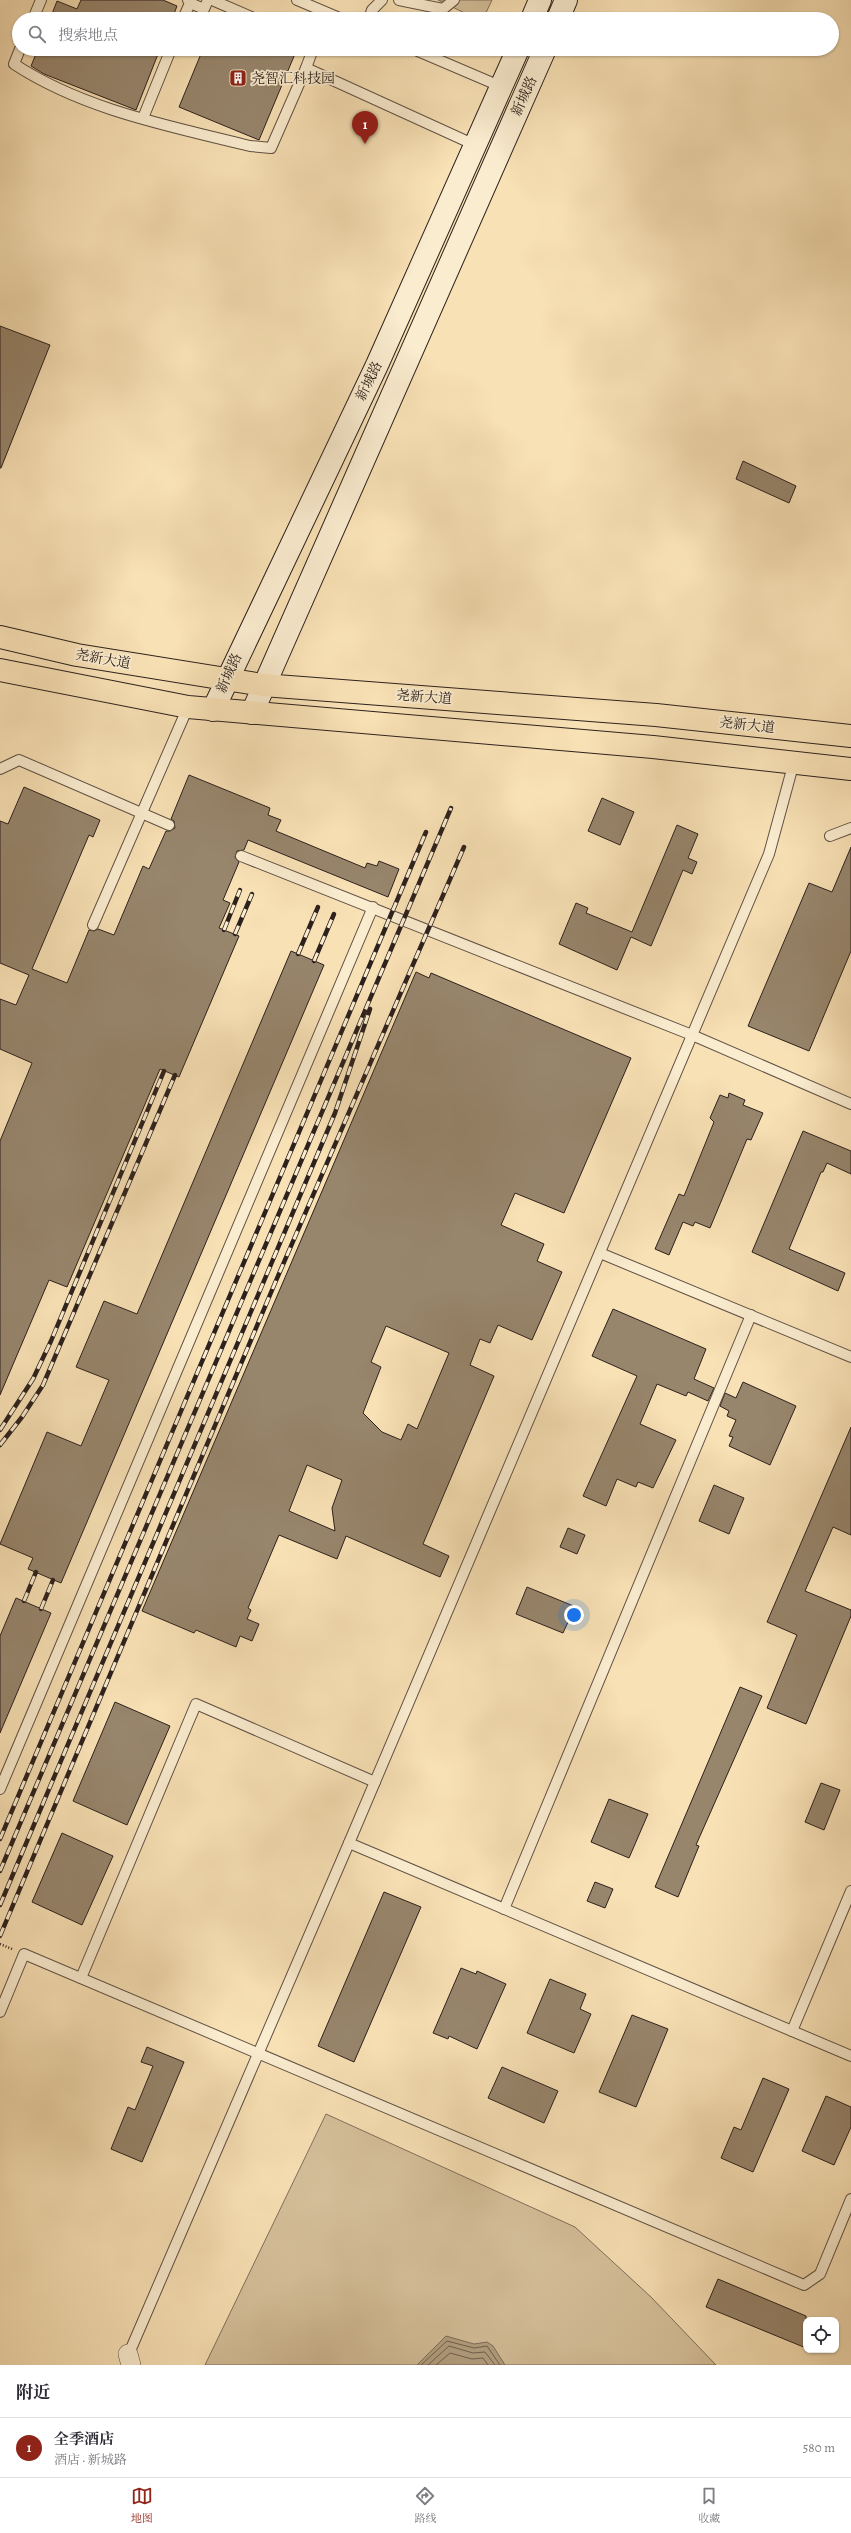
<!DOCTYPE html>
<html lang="zh">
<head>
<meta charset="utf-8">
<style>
	:root { --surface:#fff; --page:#f2f2f3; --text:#2b2b33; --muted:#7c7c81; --line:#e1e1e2; --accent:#8f2418 }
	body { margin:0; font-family:Alegreya,"Noto Serif SC",serif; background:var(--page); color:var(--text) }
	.controls { position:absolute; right:12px; bottom:12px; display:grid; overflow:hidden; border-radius:8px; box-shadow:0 1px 3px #0004 }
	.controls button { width:36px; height:36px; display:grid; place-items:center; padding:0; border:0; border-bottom:1px solid var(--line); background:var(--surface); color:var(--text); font:20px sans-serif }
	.you { position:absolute; left:574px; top:1615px; width:14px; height:14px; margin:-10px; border:3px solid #fff; border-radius:50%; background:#1a73e8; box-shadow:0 0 0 6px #1a73e833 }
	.badge { display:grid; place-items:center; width:26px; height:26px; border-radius:50%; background:var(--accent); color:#fff; font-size:13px; font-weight:700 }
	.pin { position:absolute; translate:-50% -33px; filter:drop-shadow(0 1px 2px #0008) }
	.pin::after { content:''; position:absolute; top:21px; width:14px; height:12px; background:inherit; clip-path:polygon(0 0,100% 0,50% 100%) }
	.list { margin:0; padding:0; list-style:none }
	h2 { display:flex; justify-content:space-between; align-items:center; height:52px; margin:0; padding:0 16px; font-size:17px }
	h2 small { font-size:13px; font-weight:400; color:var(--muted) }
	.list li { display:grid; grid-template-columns:26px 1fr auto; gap:12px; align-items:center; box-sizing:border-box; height:60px; padding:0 16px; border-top:1px solid var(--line) }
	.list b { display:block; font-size:15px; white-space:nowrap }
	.list p { margin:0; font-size:13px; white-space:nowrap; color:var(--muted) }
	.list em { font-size:13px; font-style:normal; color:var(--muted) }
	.icon { flex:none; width:22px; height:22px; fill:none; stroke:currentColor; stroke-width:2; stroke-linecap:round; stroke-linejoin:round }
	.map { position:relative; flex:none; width:851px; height:2365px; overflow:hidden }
	.search { position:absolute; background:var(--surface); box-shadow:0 1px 3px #0004; left:12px; right:12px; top:12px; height:44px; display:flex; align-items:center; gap:10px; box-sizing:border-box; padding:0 14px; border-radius:22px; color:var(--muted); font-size:15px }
	.sheet { height:112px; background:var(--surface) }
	nav { display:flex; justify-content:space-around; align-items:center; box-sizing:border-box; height:56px; border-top:1px solid var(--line); background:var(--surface); font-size:11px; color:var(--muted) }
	nav a { display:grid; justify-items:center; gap:2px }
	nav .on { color:var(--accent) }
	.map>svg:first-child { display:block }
	.green { fill:#d5c09b; stroke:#81705c }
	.water { fill:#b3a081; stroke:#7d6d59 }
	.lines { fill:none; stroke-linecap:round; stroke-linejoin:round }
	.shore { stroke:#70604f; stroke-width:1 }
	.building { fill:#97856c; stroke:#2d211d; fill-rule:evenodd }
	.service-casing { stroke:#605143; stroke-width:12 }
	.minor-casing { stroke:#605143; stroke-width:20 }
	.secondary-casing { stroke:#2d211d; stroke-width:24 }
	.primary-casing { stroke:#2d211d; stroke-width:24 }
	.path { stroke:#2d211d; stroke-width:2.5; stroke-dasharray:1 2; stroke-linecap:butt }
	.service { stroke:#faeccf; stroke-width:10 }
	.minor { stroke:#faeccf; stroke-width:19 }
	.secondary { stroke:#faeccf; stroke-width:22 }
	.primary { stroke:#f8e1b5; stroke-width:22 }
	.rail-casing { stroke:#2d211d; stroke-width:4.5 }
	.rail { stroke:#faeccf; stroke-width:3; stroke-dasharray:9; stroke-linecap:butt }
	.labels { text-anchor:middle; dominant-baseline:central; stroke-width:3.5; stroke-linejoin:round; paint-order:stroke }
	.poi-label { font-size:14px; fill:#2d211d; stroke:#faeccf; text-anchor:start }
	.street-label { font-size:14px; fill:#2d211d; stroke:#faeccf }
</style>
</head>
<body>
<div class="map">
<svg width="851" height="2365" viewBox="0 0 851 2365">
	<rect width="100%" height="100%" fill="#f8e1b5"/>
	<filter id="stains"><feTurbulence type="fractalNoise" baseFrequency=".005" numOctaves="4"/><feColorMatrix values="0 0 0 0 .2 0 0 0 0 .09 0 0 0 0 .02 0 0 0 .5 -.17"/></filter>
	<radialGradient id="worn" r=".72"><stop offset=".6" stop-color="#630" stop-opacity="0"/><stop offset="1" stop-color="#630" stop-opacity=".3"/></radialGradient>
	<!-- green -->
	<g class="green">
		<path d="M438,0H492L483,19H477Z"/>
		<path d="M326,2114L575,2227L651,2297L716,2365H205Z"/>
	</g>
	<!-- water -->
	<path class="water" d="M446,2336L474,2344L487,2342L493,2346L505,2365H417Z"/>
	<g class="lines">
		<!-- shore -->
		<g class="shore">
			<path d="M421,2365L447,2341L474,2348L487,2346L500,2365"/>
			<path d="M428,2365L449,2346L473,2353L485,2352L495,2365"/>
			<path d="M436,2365L450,2353L472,2359L483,2358L488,2365"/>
		</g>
	</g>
	<!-- building -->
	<g class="building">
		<path d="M81,0H163L177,6L172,19H50L57,1L77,9Z"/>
		<path d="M38,49H160L136,110L44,74L31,66Z"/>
		<path d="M203,49H297L259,140L179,107Z"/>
		<path d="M0,326L50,345L1,468H0Z"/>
		<path d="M743,461L796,486L789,503L736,479Z"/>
		<path d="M189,775L270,808L268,815L281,820L276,831L365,868L367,863L377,866L379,861L399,869L388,897L248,840L244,850L237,851L235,857L239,862L223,900L230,903L219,928L239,936L179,1077L160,1069L67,1287L49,1280L0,1395V1141L32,1063L0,1049V999L16,1005L29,975L0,963V821L8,824L24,787L100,820L93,837L89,835L32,969L67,983L89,930L94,931L98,929L114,935L143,866L149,869L166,831H170L175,828L174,821L171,819Z"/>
		<path d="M602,798L634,812L620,845L588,831Z"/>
		<path d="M677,825L698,834L688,858L697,862L692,874L683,870L651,946L631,937L617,970L559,944L576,903L588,908L586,913L632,932Z"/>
		<path d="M851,847V951L809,1051L748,1026L809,883L832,892Z"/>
		<path d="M291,951L324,965L61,1583L28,1569L33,1558L0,1544L47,1432L81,1446L109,1380L76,1367L104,1301L137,1314Z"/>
		<path d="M416,972L429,978L431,973L631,1058L564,1213L515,1193L501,1225L544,1244L537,1261L562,1272L532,1340L498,1325L490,1343L480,1339L470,1365L494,1376L423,1544L449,1556L440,1577L346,1536L337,1559L279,1535L248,1608L251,1610L247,1619L259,1624L252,1641L240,1636L236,1647L196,1630L194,1633L142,1611ZM386,1326L449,1353L417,1429L408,1424L401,1440L382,1432L363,1413L381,1367L371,1362ZM307,1465L342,1480L332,1508L335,1531L289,1511Z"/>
		<path d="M729,1093L745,1100L743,1105L763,1113L751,1140L747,1139L710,1228L695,1222L693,1226L683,1222L669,1255L655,1249L679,1194L684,1196L714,1122L710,1118L720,1095L728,1098Z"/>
		<path d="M803,1131L851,1151V1174L827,1163L823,1172H821L789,1249L845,1273L838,1291L752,1252Z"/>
		<path d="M613,1309L706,1349L694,1379L714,1388L708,1401L688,1392L686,1396L657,1384L640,1424L676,1440L653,1488L638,1482L636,1487L617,1479L606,1506L583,1496L637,1376L592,1356Z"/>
		<path d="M743,1382L796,1406L770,1465L729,1446L733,1437L729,1436L736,1420L727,1416L729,1411L720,1406L725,1393L736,1398Z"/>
		<path d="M851,1427V1535L833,1527L805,1591L851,1610V1616L806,1724L767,1708L797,1635L767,1622Z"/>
		<path d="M714,1485L744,1498L729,1534L699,1521Z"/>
		<path d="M568,1528L585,1535L577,1554L560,1547Z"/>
		<path d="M527,1587L581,1609L576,1622L569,1620L563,1633L516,1614Z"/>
		<path d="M16,1598L51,1613L0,1733V1636Z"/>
		<path d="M740,1687L762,1696L696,1845L699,1846L678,1897L655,1887Z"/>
		<path d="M115,1702L170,1726L127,1825L73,1801Z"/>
		<path d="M821,1783L840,1790L824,1830L805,1822Z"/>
		<path d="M609,1799L648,1814L629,1858L591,1842Z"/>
		<path d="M62,1833L113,1856L82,1925L32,1902Z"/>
		<path d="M595,1882L613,1889L605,1908L587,1901Z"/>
		<path d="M384,1892L421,1907L354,2062L318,2046Z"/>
		<path d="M461,1968L476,1974L477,1971L506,1984L477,2049L449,2036L448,2039L433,2033Z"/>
		<path d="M550,1979L586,1994L580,2009L591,2014L574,2053L527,2033Z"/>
		<path d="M632,2015L668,2029L636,2107L599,2092Z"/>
		<path d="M147,2047L184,2062L142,2162L111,2149L128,2107L135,2110L153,2066L141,2062Z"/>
		<path d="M502,2067L558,2091L544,2123L488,2098Z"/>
		<path d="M763,2078L789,2089L753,2172L721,2158L734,2127L741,2130Z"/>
		<path d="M826,2096L851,2107V2127L834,2165L802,2151Z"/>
		<path d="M718,2279L806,2316V2348L706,2307Z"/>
	</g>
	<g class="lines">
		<!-- service casing -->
		<g class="service-casing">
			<g id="service">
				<path d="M212,0L256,19"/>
				<path d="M297,0L342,19"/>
				<path d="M399,0L443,9L454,0"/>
				<path d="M190,3L204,9L208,0"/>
				<path d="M33,19L41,0"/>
				<path d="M183,19L190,3L188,0"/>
				<path d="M369,19L372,10L382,0"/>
				<path d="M20,49L14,64C84,110 170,126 250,146L271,148L306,68L475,145"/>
				<path d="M413,49L502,87"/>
				<path d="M306,68L313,49"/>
				<path d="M143,118L171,49"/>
				<path d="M0,769L19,760L169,825"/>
				<path d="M830,836L851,828"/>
				<path d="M241,856L692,1035L851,1104"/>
				<path d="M93,925L188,707"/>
				<path d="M600,1253L851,1357"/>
				<path d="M0,1789L373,907"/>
				<path d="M349,1843L851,2056"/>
				<path d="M504,1909L751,1315"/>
				<path d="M81,1978L196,1704L375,1782"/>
				<path d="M0,2012L24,1954L804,2285L820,2274L851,2199"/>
				<path d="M792,2031L851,1891"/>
				<path d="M127,2358L349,1843L769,854L794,762"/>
			</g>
		</g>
		<!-- minor casing -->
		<g class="minor-casing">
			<path id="minor" d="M128,2354L131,2365"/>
		</g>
		<!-- secondary casing -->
		<g class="secondary-casing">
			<g id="secondary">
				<path d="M532,19L540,0"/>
				<path d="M558,19L566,0"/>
				<path d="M213,710L377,365L518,49"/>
				<path d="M252,713L545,49"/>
			</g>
		</g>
		<!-- primary casing -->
		<g class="primary-casing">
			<g id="primary">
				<path d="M0,637L77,655L263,685L656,715L851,736"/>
				<path d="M0,670L188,707L653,747L851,769"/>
			</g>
		</g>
		<!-- path -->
		<path class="path" d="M0,1944L12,1949"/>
		<!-- service -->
		<use href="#service" class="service"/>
		<!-- minor -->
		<use href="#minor" class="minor"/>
		<!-- secondary -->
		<use href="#secondary" class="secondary"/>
		<!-- primary -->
		<use href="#primary" class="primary"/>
		<!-- rail casing -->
		<g class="rail-casing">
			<g id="rail">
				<path d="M224,930L240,890"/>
				<path d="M235,934L252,894"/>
				<path d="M298,954L318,907"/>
				<path d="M314,961L334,914"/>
				<path d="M0,1430L33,1379L51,1341L164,1071"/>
				<path d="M0,1445L22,1417L43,1385L175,1075"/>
				<path d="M24,1601L36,1572"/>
				<path d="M41,1609L53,1580"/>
				<path d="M0,1839L426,832"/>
				<path d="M0,1871L451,808"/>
				<path d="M0,1905L335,1113L370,1009"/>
				<path d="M0,1936L275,1283L464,847"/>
			</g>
		</g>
		<!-- rail -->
		<use href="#rail" class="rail"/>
	</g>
	<!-- icons -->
	<defs>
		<g id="building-square" transform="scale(0.9)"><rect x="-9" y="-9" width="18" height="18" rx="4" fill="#8f2418" stroke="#faeccf"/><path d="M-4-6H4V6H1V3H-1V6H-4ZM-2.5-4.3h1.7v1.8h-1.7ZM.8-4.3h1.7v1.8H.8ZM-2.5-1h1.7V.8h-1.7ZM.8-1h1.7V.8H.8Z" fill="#fff"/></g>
	</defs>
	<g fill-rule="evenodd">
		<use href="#building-square" x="238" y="78"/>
	</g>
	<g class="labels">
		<!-- poi labels -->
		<g class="poi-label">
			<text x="251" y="78">尧智汇科技园</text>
		</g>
		<!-- street labels -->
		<g class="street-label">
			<text transform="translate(524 96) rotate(-66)">新城路</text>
			<text transform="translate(369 381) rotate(-64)">新城路</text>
			<text transform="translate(103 659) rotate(10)">尧新大道</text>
			<text transform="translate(229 673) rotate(-66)">新城路</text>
			<text transform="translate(424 697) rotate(4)">尧新大道</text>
			<text transform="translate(747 725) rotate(6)">尧新大道</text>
		</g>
	</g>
	<rect width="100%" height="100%" filter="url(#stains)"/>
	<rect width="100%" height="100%" fill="url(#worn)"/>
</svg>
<div class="controls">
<button><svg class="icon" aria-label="locate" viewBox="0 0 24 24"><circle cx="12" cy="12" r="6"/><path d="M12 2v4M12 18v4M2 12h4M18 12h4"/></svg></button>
</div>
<div class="you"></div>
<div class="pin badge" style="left:365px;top:144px">1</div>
<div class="search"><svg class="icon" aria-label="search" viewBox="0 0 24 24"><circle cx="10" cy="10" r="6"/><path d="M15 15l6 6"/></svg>搜索地点</div>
</div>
<section class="sheet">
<h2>附近<small></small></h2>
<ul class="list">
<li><span class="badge">1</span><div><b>全季酒店</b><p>酒店 · 新城路</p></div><em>580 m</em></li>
</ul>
</section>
<nav>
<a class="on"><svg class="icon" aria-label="map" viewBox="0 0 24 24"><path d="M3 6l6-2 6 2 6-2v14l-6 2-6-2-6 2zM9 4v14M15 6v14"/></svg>地图</a>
<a><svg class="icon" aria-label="directions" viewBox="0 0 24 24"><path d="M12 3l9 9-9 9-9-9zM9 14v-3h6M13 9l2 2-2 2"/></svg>路线</a>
<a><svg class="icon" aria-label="saved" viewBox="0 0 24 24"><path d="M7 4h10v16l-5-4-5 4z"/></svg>收藏</a>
</nav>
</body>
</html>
